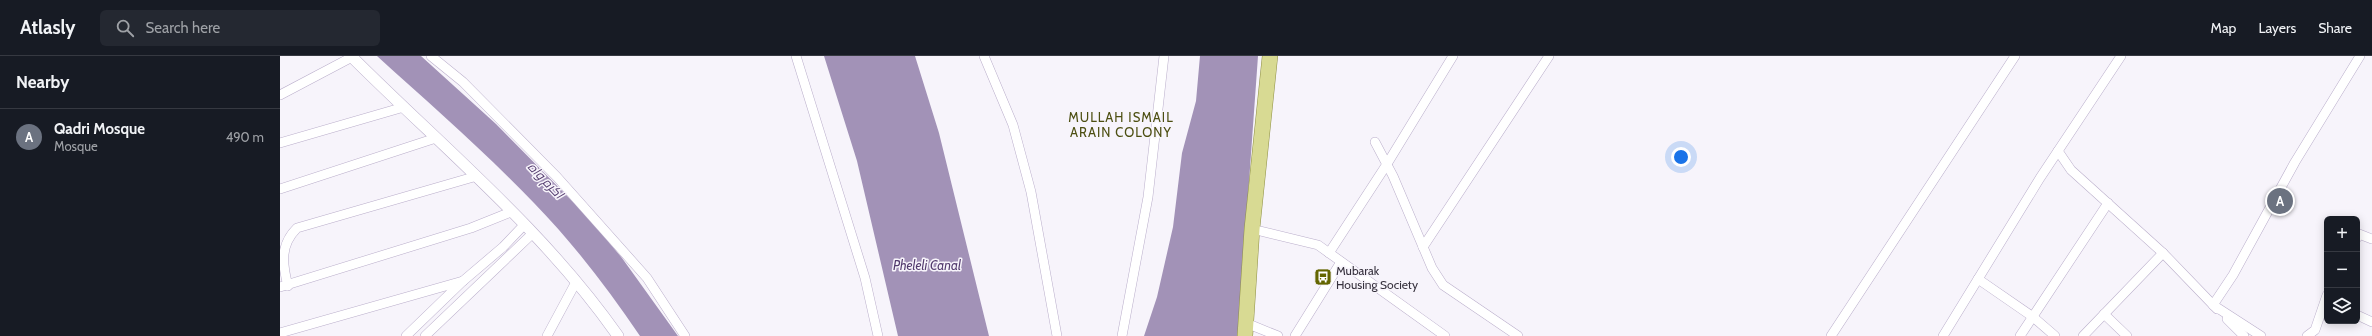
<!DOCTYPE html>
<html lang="en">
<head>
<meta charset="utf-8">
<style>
	:root { --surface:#171b24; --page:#242831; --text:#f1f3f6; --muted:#9ea1a6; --line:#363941; --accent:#0b8043 }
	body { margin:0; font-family:Cabin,Cairo,sans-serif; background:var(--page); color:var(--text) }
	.controls { position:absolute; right:12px; bottom:12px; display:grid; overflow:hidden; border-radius:6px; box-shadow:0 2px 10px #0003 }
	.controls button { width:36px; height:36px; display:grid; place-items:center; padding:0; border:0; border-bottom:1px solid var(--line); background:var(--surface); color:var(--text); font:20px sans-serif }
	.you { position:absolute; left:1401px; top:101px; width:14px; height:14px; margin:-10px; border:3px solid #fff; border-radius:50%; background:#1a73e8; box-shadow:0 0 0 6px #1a73e833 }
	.badge { display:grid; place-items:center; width:26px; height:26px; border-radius:50%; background:var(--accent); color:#fff; font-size:13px; font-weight:700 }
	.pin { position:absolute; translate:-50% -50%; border:2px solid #fff; box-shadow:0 1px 4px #0006 }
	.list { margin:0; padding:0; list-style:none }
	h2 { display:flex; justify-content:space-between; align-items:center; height:52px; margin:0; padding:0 16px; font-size:17px }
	h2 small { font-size:13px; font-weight:400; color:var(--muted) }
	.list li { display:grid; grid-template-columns:26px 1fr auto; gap:12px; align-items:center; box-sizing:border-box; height:56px; padding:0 16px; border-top:1px solid var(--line) }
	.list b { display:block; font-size:15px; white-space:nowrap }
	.list p { margin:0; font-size:13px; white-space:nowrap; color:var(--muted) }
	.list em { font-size:13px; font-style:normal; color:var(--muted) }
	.icon { flex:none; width:22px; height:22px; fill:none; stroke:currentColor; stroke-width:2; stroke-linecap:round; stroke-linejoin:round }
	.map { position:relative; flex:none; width:2092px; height:280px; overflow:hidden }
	header { display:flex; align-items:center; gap:24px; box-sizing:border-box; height:56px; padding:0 20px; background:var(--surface); border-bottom:1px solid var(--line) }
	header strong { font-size:19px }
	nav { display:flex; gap:22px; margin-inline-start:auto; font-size:14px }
	.search { width:280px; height:36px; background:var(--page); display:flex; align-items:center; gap:10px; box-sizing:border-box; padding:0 14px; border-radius:6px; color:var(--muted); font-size:15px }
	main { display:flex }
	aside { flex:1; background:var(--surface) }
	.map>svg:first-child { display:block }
	.water { fill:#a292b7 }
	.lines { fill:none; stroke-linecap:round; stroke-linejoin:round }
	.minor-casing { stroke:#baaecb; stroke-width:10 }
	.tertiary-casing { stroke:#baaecb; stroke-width:12 }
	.primary-casing { stroke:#8e8f46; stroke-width:16 }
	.minor { stroke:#fff; stroke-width:9 }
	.tertiary { stroke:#fff; stroke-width:11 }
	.primary { stroke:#d8da93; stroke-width:15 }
	.labels { text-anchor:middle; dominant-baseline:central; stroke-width:3; stroke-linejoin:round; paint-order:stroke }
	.poi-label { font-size:12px; fill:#36313d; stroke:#f7f4fb; text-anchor:start }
	.neighbourhood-label { font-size:13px; letter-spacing:1px; fill:#4d4f12; stroke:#f7f4fb }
	.water-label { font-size:13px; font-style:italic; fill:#533b6e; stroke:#f7f4fb }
</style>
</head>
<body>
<header>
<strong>Atlasly</strong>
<div class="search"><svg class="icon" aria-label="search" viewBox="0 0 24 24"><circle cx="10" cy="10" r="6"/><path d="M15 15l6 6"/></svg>Search here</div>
<nav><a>Map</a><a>Layers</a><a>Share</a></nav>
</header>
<main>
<aside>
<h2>Nearby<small></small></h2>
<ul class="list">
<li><span class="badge" style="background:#6b7280">A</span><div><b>Qadri Mosque</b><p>Mosque</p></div><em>490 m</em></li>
</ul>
</aside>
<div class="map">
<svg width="2092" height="280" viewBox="0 0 2092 280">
	<rect width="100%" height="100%" fill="#f7f4fb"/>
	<!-- water -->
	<g class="water">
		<path d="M97,0H141L216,68L307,160L342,202L398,280H360C328,233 294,188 254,147C204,95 150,48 97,0Z"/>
		<path d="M544,0H635L659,77L709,280H618L577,105Z"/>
		<path d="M920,0H978L958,280H864L877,241L893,171L902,97L916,45Z"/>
	</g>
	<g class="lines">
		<!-- minor casing -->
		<g class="minor-casing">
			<g id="minor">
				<path d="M151,0L183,26L277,121L367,222L405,280"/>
				<path d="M516,0L585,222L598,280"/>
				<path d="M704,0L733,69L751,136L777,280"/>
				<path d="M0,39L72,1"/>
				<path d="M1095,86L1113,120L1152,212L1163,229L1238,280"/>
				<path d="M0,87L124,51"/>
				<path d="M1778,95L1791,114L1883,197L1937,253"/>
				<path d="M0,133L156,82"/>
				<path d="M972,173L1038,189L1165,280"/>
				<path d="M2077,182L2079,178L2092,183"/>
				<path d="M1143,191L1269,0"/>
				<path d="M1049,197L1107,108L1173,0"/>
				<path d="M1698,223L1753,261L1775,280"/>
				<path d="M8,230C2,207 0,189 17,172L197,120"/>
				<path d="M0,231L191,172L231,156"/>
				<path d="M1824,258L1847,280"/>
				<path d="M2077,259L2092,266"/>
				<path d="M1947,263L1964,280"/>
				<path d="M966,267L998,280"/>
				<path d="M0,277L183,225"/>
				<path d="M126,280L183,225L223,191L244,169"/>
				<path d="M145,280L252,178"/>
				<path d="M267,280L296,226"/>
				<path d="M842,280L868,141L884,0"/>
				<path d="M1015,280L1061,206"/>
				<path d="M1551,280L1735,0"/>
				<path d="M1663,280L1760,122L1841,0"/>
				<path d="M1740,280L1828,147"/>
				<path d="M1803,280L1883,197"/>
				<path d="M1981,280L1933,249L1953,219L2015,106L2080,0"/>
				<path d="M2027,280L2035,274L2047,239"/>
			</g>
		</g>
		<!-- tertiary casing -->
		<g class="tertiary-casing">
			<path id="tertiary" d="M71,0C162,91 264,174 338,280"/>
		</g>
		<!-- primary casing -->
		<g class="primary-casing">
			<path id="primary" d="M965,280L972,173L990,0"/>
		</g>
		<!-- minor -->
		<use href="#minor" class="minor"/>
		<!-- tertiary -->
		<use href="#tertiary" class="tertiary"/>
		<!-- primary -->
		<use href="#primary" class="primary"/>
	</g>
	<!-- icons -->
	<defs>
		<g id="bus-square" transform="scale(0.9)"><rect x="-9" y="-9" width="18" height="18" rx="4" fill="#636500" stroke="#f7f4fb"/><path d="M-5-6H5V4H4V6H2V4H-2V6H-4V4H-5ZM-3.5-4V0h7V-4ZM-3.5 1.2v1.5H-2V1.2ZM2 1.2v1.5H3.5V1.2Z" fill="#fff"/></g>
	</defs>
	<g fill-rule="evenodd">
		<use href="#bus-square" x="1043" y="221"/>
	</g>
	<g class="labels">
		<!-- poi labels -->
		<g class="poi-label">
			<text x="1056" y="214">Mubarak<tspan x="1056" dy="14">Housing Society</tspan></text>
		</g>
		<!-- neighbourhood labels -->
		<g class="neighbourhood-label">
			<text x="841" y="61">MULLAH ISMAIL<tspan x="841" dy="15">ARAIN COLONY</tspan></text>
		</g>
		<!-- water labels -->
		<g class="water-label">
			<text transform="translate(266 124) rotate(46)">اکرم واہ</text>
			<text x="647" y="209">Pheleli Canal</text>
		</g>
	</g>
</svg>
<div class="controls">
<button>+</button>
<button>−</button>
<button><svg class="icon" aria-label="layers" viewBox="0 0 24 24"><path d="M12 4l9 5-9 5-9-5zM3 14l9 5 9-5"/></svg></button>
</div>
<div class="you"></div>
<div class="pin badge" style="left:2000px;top:145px;background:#6b7280">A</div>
</div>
</main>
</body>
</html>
